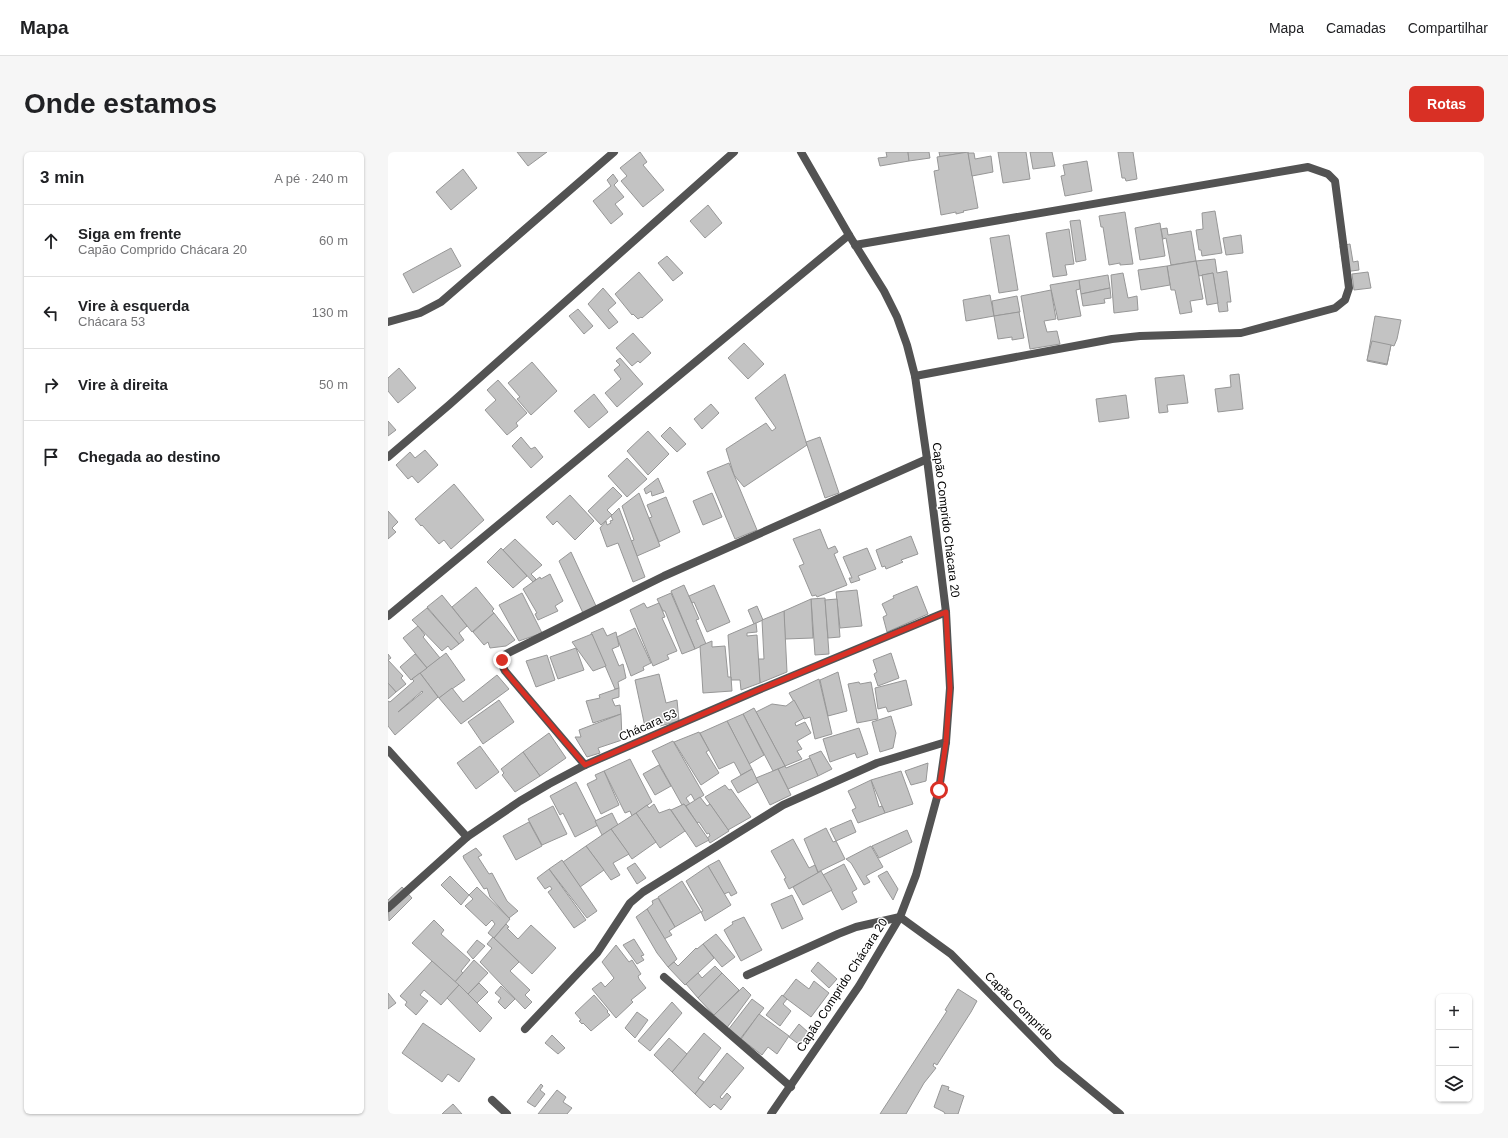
<!DOCTYPE html>
<html lang="pt">
<head>
<meta charset="utf-8">
<style>
	:root { --surface:#fff; --page:#f6f6f6; --text:#202124; --muted:#757577; --line:#e0e0e0; --accent:#d93025 }
	body { margin:0; font-family:Arial,sans-serif; background:var(--page); color:var(--text) }
	.controls { position:absolute; right:12px; bottom:12px; display:grid; overflow:hidden; border-radius:6px; box-shadow:0 1px 3px #0004 }
	.controls button { width:36px; height:36px; display:grid; place-items:center; padding:0; border:0; border-bottom:1px solid var(--line); background:var(--surface); color:var(--text); font:20px sans-serif }
	.stop { position:absolute; width:12px; height:12px; margin:-9px; border:3px solid #d93025; border-radius:50%; background:#fff }
	.stop.end { background:#d93025; border-color:#fff; box-shadow:0 1px 4px #0008 }
	.list { margin:0; padding:0; list-style:none }
	h2 { display:flex; justify-content:space-between; align-items:center; height:52px; margin:0; padding:0 16px; font-size:17px }
	h2 small { font-size:13px; font-weight:400; color:var(--muted) }
	.list li { display:grid; grid-template-columns:26px 1fr auto; gap:12px; align-items:center; box-sizing:border-box; height:72px; padding:0 16px; border-top:1px solid var(--line) }
	.list b { display:block; font-size:15px; white-space:nowrap }
	.list p { margin:0; font-size:13px; white-space:nowrap; color:var(--muted) }
	.list em { font-size:13px; font-style:normal; color:var(--muted) }
	.icon { flex:none; width:22px; height:22px; fill:none; stroke:currentColor; stroke-width:2; stroke-linecap:round; stroke-linejoin:round }
	.map { position:relative; flex:none; width:1096px; height:962px; overflow:hidden; border-radius:6px }
	header { display:flex; align-items:center; gap:24px; box-sizing:border-box; height:56px; padding:0 20px; background:var(--surface); border-bottom:1px solid var(--line) }
	header strong { font-size:19px }
	nav { display:flex; gap:22px; margin-inline-start:auto; font-size:14px }
	.intro { display:flex; align-items:center; justify-content:space-between; box-sizing:border-box; height:96px; padding:0 24px }
	h1 { margin:0; font-size:28px }
	.button { padding:10px 18px; border-radius:6px; background:var(--accent); color:#fff; font-size:14px; font-weight:700 }
	main { display:flex; gap:24px; padding:0 24px }
	aside { flex:1; background:var(--surface); border-radius:6px; box-shadow:0 1px 3px #0004 }
	.map>svg:first-child { display:block }
	.building { fill:#c3c3c3; stroke:#979797; fill-rule:evenodd }
	.lines { fill:none; stroke-linecap:round; stroke-linejoin:round }
	.street { stroke:#535353; stroke-width:8 }
	.route { stroke:#d93025; stroke-width:5 }
	.labels { text-anchor:middle; dominant-baseline:central; stroke-width:3; stroke-linejoin:round; paint-order:stroke }
	.street-label { font-size:12px; fill:#000; stroke:#fff }
</style>
</head>
<body>
<header>
<strong>Mapa</strong>
<nav><a>Mapa</a><a>Camadas</a><a>Compartilhar</a></nav>
</header>
<div class="intro"><h1>Onde estamos</h1><a class="button">Rotas</a></div>
<main>
<aside>
<h2>3 min<small>A pé · 240 m</small></h2>
<ul class="list">
<li><svg class="icon" aria-label="ahead" viewBox="0 0 24 24"><path d="M12 20V5M6 11l6-6 6 6"/></svg><div><b>Siga em frente</b><p>Capão Comprido Chácara 20</p></div><em>60 m</em></li>
<li><svg class="icon" aria-label="left" viewBox="0 0 24 24"><path d="M17 20v-9H6M10 6l-5 5 5 5"/></svg><div><b>Vire à esquerda</b><p>Chácara 53</p></div><em>130 m</em></li>
<li><svg class="icon" aria-label="right" viewBox="0 0 24 24"><path d="M7 20v-9h11M14 6l5 5-5 5"/></svg><div><b>Vire à direita</b></div><em>50 m</em></li>
<li><svg class="icon" aria-label="arrive" viewBox="0 0 24 24"><path d="M6 21V4h12l-3 4 3 4H6"/></svg><div><b>Chegada ao destino</b></div></li>
</ul>
</aside>
<div class="map">
<svg width="1096" height="962" viewBox="0 0 1096 962">
	<rect width="100%" height="100%" fill="#fff"/>
	<!-- building -->
	<g class="building">
		<path d="M129,0H159L140,14Z"/>
		<path d="M252,0L259,10L255,13L276,38L255,55L233,29L239,24L232,16Z"/>
		<path d="M498,0H520L521,9L492,14L490,6L499,5Z"/>
		<path d="M520,0H541L542,6L521,9Z"/>
		<path d="M551,0H579L552,5Z"/>
		<path d="M580,0L590,56L575,59L576,60L568,62V60L553,63L546,19L551,18L549,5Z"/>
		<path d="M610,0H638L642,27L615,31Z"/>
		<path d="M642,0H664L667,14L645,17Z"/>
		<path d="M730,0H745L749,27L738,29L737,26H734Z"/>
		<path d="M580,1H586L587,7L603,4L605,20L584,24Z"/>
		<path d="M699,9L704,39L677,44L673,24L677,23L675,13Z"/>
		<path d="M75,17L89,36L63,58L48,40Z"/>
		<path d="M225,22L230,29L226,33L236,45L227,52L235,62L223,72L205,49L223,34L219,28Z"/>
		<path d="M320,53L334,71L317,86L302,69Z"/>
		<path d="M827,59L834,101L814,104L813,98H811L808,78L815,77L814,61Z"/>
		<path d="M737,60L745,112L732,113V111L721,113L715,75H713L711,64Z"/>
		<path d="M692,68L698,108L688,110L682,69Z"/>
		<path d="M772,71L777,104L752,108L747,76Z"/>
		<path d="M779,76L780,83L803,79L808,109L783,113L778,86L775,87L773,77Z"/>
		<path d="M681,77L686,112L677,113L679,123L665,125L658,81Z"/>
		<path d="M621,83L630,138L611,141L602,86Z"/>
		<path d="M853,83L855,101L838,103L835,86Z"/>
		<path d="M962,92L965,110L970,109L971,118L956,120L952,94Z"/>
		<path d="M63,96L73,114L25,141L15,122Z"/>
		<path d="M279,104L295,121L285,129L270,111Z"/>
		<path d="M827,107L829,121L839,119L843,150H839L840,159L831,160L825,121L811,124L808,109Z"/>
		<path d="M808,109L815,147L802,149L804,160L792,162L787,138H783L779,114Z"/>
		<path d="M779,114L782,133L753,138L750,118Z"/>
		<path d="M251,120L275,148L254,166L253,165L250,167L245,162L244,163L227,142Z"/>
		<path d="M980,120L983,136L966,138L964,122Z"/>
		<path d="M735,121L740,146L749,144L750,158L726,161L723,123Z"/>
		<path d="M825,121L830,151L819,153L814,123Z"/>
		<path d="M720,123L722,136L693,142L691,128Z"/>
		<path d="M691,128L692,137L688,138L693,164L670,168L662,133Z"/>
		<path d="M215,136L228,151L220,158L230,170L221,177L200,152Z"/>
		<path d="M722,136L723,146L716,147L717,151L695,154L693,142Z"/>
		<path d="M663,138L668,167L656,169L659,180L669,179L672,192L642,197L633,144Z"/>
		<path d="M602,143L606,164L578,169L575,148Z"/>
		<path d="M629,144L632,160L606,164L604,149Z"/>
		<path d="M190,157L205,174L196,182L181,164Z"/>
		<path d="M631,160L636,186L624,188V185L610,187L606,164Z"/>
		<path d="M987,164L1013,168L1009,187L1006,194L1003,193L999,213L979,209Z"/>
		<path d="M245,181L263,201L252,211L250,209L244,214L228,196Z"/>
		<path d="M984,189L1003,193L999,212L979,208Z"/>
		<path d="M356,191L376,212L360,227L340,206Z"/>
		<path d="M232,206L255,232L229,255L217,241L233,227L226,218L232,213L228,209Z"/>
		<path d="M144,210L169,239L143,263L129,247L132,245L120,231Z"/>
		<path d="M11,216L28,236L10,251L0,239V226Z"/>
		<path d="M397,222L419,293L356,335L346,323L338,297L378,271L384,279L388,276L367,246Z"/>
		<path d="M851,222L855,257L830,260L827,237L843,235L842,223Z"/>
		<path d="M796,223L800,251L779,253L780,260L771,261L767,226Z"/>
		<path d="M110,228L139,261L128,271L130,274L119,283L97,258L108,248L99,238Z"/>
		<path d="M206,242L220,260L201,276L186,259Z"/>
		<path d="M738,243L741,266L711,270L708,247Z"/>
		<path d="M323,252L331,261L314,277L306,267Z"/>
		<path d="M0,269L8,278L0,284Z"/>
		<path d="M282,275L298,292L289,300L273,284Z"/>
		<path d="M260,279L281,302L260,323L239,299Z"/>
		<path d="M133,285L143,297L147,295L155,305L143,316L124,294Z"/>
		<path d="M432,285L451,341L437,346L418,290Z"/>
		<path d="M37,298L50,313L30,331L24,324L20,327L8,313L22,300L27,306Z"/>
		<path d="M239,306L259,327L239,345L220,324Z"/>
		<path d="M341,311L369,378L347,387L319,320Z"/>
		<path d="M270,326L276,340L264,344L263,339L258,342L256,337Z"/>
		<path d="M66,332L96,368L63,397L56,388L51,392L34,373L33,374L27,367Z"/>
		<path d="M225,335L234,344L219,358L224,363L213,373L200,359Z"/>
		<path d="M251,341L272,394L249,404L243,389L246,388L234,354Z"/>
		<path d="M324,341L334,365L315,373L305,349Z"/>
		<path d="M182,343L206,369L187,388L169,369L165,373L158,365Z"/>
		<path d="M278,345L292,380L271,390L261,366L264,365L259,353Z"/>
		<path d="M231,356L257,425L245,430L230,391L219,395L212,376L218,369L219,373L223,371L222,369L225,368L223,364Z"/>
		<path d="M0,359L10,370L4,376L8,380L0,387Z"/>
		<path d="M432,377L440,397L447,394L450,400L446,402L459,433L429,445L428,443L424,444L413,418L411,414L416,412L405,387Z"/>
		<path d="M523,384L530,402L513,408L515,410L498,417L497,414L494,415L488,398Z"/>
		<path d="M127,387L154,413L143,422L148,427L145,430L115,398Z"/>
		<path d="M113,396L139,424L125,436L99,410Z"/>
		<path d="M479,396L488,417L470,424L472,428L463,431L461,426H464L455,405Z"/>
		<path d="M183,400L208,454L195,461L171,409Z"/>
		<path d="M162,422L175,449L167,454L170,459L150,468L147,462L149,461L135,437L152,425L153,427Z"/>
		<path d="M296,433L311,467L308,468L318,492L307,497L283,439Z"/>
		<path d="M326,433L342,470L319,480L306,450L304,451L301,444Z"/>
		<path d="M529,434L540,462L499,480L495,465L499,463L494,452L506,446L505,444Z"/>
		<path d="M88,435L106,457L104,459L106,461L84,480L64,455Z"/>
		<path d="M469,438L474,474L452,476L448,440Z"/>
		<path d="M134,441L154,481L131,489L111,453Z"/>
		<path d="M283,441L307,497L294,502L277,459H275L269,447Z"/>
		<path d="M54,443L79,474L71,481L76,488L71,492L39,455Z"/>
		<path d="M437,446L441,502L427,503L423,447Z"/>
		<path d="M423,447L425,486L397,487L396,459Z"/>
		<path d="M449,447L452,485L440,486L437,448Z"/>
		<path d="M256,451L259,456L271,451L277,465L274,466L289,499L279,503L281,507L265,514L242,458Z"/>
		<path d="M369,454L375,468L366,472L360,458Z"/>
		<path d="M39,456L71,492L63,498L60,494L54,499L24,468Z"/>
		<path d="M396,459L399,520L372,531L370,507H376L374,468Z"/>
		<path d="M106,461L127,488L118,494L102,496L100,490L96,493L85,480Z"/>
		<path d="M368,471L369,480L359,481V484L369,483L372,531L353,538L352,528H343L340,483Z"/>
		<path d="M30,474L37,483L35,485L52,506L39,516L15,486Z"/>
		<path d="M215,476L219,484L228,480L231,494L224,497L231,514L235,512L238,526L230,530L231,536L227,537L203,481Z"/>
		<path d="M247,476L263,511L255,515L256,518L243,524L229,485Z"/>
		<path d="M204,482L218,514L205,519L184,490Z"/>
		<path d="M324,489V495L337,494L340,525H343L344,539L315,541L312,494Z"/>
		<path d="M188,496L196,518L170,527L162,505Z"/>
		<path d="M58,501L77,528L51,546L32,521Z"/>
		<path d="M503,501L511,526L490,534L486,522L489,520L485,508Z"/>
		<path d="M0,502L3,506L0,508L15,524L13,526L18,532L8,540L0,531Z"/>
		<path d="M27,502L39,516L23,528L12,515Z"/>
		<path d="M159,503L167,528L148,535L138,509Z"/>
		<path d="M450,520L459,559L440,564L432,528Z"/>
		<path d="M32,521L50,545L7,583L0,574V549L2,550L26,529L24,527ZM34,539L35,540L10,560Z"/>
		<path d="M271,522L278,551L289,548L291,569L272,574L271,572L257,575L247,528Z"/>
		<path d="M109,523L121,537L73,572L51,546L64,536L75,550Z"/>
		<path d="M431,527L444,582L427,587L422,565L416,567L401,541Z"/>
		<path d="M518,528L524,553L500,560L498,555L490,557L487,536Z"/>
		<path d="M471,530L472,532L483,530L490,567L469,571L460,532Z"/>
		<path d="M0,531L8,540L0,547Z"/>
		<path d="M231,536V545L224,547L227,554L232,553L233,562L205,571L198,549L212,546L211,543Z"/>
		<path d="M111,548L126,570L95,592L80,570Z"/>
		<path d="M406,548L416,566L407,571L408,574L417,570L423,581L409,589L414,597L409,599L414,607L397,614L368,560L384,552L398,554Z"/>
		<path d="M366,556L397,614L385,619L355,562Z"/>
		<path d="M233,562L234,588L210,596L212,601L199,605L187,585H193L191,578Z"/>
		<path d="M355,562L376,603L361,612L339,569Z"/>
		<path d="M503,564L508,581L505,596L492,600L484,570Z"/>
		<path d="M339,569L364,617L353,623L346,610L331,617L312,581Z"/>
		<path d="M471,576L480,602L469,606L467,601L442,610L435,587Z"/>
		<path d="M311,580L321,598L318,600L331,621L313,633L286,590Z"/>
		<path d="M161,581L178,606L152,624L135,600Z"/>
		<path d="M285,589L316,643L307,649L303,642L298,646L302,652L298,654L296,652L294,653L264,599Z"/>
		<path d="M92,594L111,620L88,637L69,611Z"/>
		<path d="M433,599L444,617L430,624L421,604Z"/>
		<path d="M135,600L152,624L127,640L114,623L116,621L113,617Z"/>
		<path d="M422,606L430,624L400,637L390,617L397,614L398,616Z"/>
		<path d="M242,607L264,650L244,664L242,659L237,661L216,619Z"/>
		<path d="M540,611L538,629L523,633L517,619Z"/>
		<path d="M271,613L283,634L267,643L255,622Z"/>
		<path d="M364,617L370,630L350,641L343,629Z"/>
		<path d="M390,617L403,643L382,653L368,626Z"/>
		<path d="M216,619L231,653L213,662L199,632L209,627L207,623Z"/>
		<path d="M513,619L525,652L497,661L483,628Z"/>
		<path d="M483,628L491,655L494,654L497,661L470,671L464,658L468,656L460,639Z"/>
		<path d="M188,630L210,673L187,685L175,661L172,663L162,644Z"/>
		<path d="M337,633L341,638L343,637L363,665L340,678L317,645Z"/>
		<path d="M312,645L319,654L322,652L341,679L322,691L319,686L322,684L321,681L319,682L311,670L309,671L298,654Z"/>
		<path d="M266,652L271,661L282,657L297,679L272,696L248,661L259,653L261,656Z"/>
		<path d="M296,652L321,688L308,695L283,658Z"/>
		<path d="M165,654L179,682L154,693L140,667Z"/>
		<path d="M224,661L230,673L214,683L207,669Z"/>
		<path d="M248,661L268,690L244,707L223,677Z"/>
		<path d="M463,668L468,680L448,689L442,677Z"/>
		<path d="M141,670L154,694L128,708L115,684Z"/>
		<path d="M438,676L445,690L448,689L457,707L430,720L416,687Z"/>
		<path d="M223,677L241,702L225,711L232,723L223,728L198,694Z"/>
		<path d="M519,678L524,690L491,706L484,694Z"/>
		<path d="M405,687L421,716L427,713L430,721L401,737L396,727L398,726L383,699Z"/>
		<path d="M198,694L216,718L192,735L175,710Z"/>
		<path d="M483,694L495,715L478,724L482,730L476,733L463,711L458,707Z"/>
		<path d="M88,696L94,703L90,705L101,722L104,721L119,749L130,759L121,766L102,745L99,736L96,737L76,707L75,704Z"/>
		<path d="M174,708L209,759L199,766L161,717Z"/>
		<path d="M331,708L349,741L343,744L341,740L336,742L320,714Z"/>
		<path d="M247,711L258,726L249,732L239,716Z"/>
		<path d="M456,712L469,737L464,740L469,750L454,758L435,723Z"/>
		<path d="M320,714L343,753L317,769L313,760L315,759L298,729Z"/>
		<path d="M161,717L198,768L186,776L160,740L164,737L162,734L157,737L149,726Z"/>
		<path d="M433,719L444,738L415,753L405,735Z"/>
		<path d="M499,719L510,737L505,748L490,724Z"/>
		<path d="M62,724L81,743L73,753L53,733Z"/>
		<path d="M294,729L313,760L287,775L270,745Z"/>
		<path d="M14,735L24,746L1,769L0,748Z"/>
		<path d="M89,735L122,767L106,786L100,781L107,772L104,768L98,774L77,754L85,747L81,743Z"/>
		<path d="M404,743L415,767L394,777L383,752Z"/>
		<path d="M270,746L287,775L281,779L284,783L276,787L259,757L265,752L264,749Z"/>
		<path d="M259,757L289,807L280,815L269,801L248,765Z"/>
		<path d="M356,765L374,798L353,809L336,778L345,772L344,770Z"/>
		<path d="M46,768L56,778L53,782L82,808L73,819L75,821L67,830L24,791Z"/>
		<path d="M118,772L121,775L119,776L130,787L143,773L168,796L144,822L106,786Z"/>
		<path d="M328,782L347,805L334,815L315,792Z"/>
		<path d="M105,785L131,810L122,819L142,838L137,843L144,850L137,857L92,810L104,796L99,792Z"/>
		<path d="M246,787L256,803L253,804L256,808L249,812L235,793Z"/>
		<path d="M89,788L97,794L85,807L79,800Z"/>
		<path d="M315,792L326,806L297,833L280,815L286,810L290,814L308,796L309,797Z"/>
		<path d="M228,793L241,810L244,808L253,822L250,824L251,827L258,836L243,848L245,850L228,866L204,837L213,830L217,835L226,826L214,810Z"/>
		<path d="M86,808L100,821L80,842L67,830Z"/>
		<path d="M44,809L71,833L53,853L36,838L32,843L40,849L28,863L17,853L19,850L12,844Z"/>
		<path d="M430,810L449,827L441,836L423,819Z"/>
		<path d="M327,814L334,821L310,846L298,832L310,821L314,826Z"/>
		<path d="M334,821L351,838L326,863L310,846Z"/>
		<path d="M408,827L421,837L426,829L441,841L423,865L395,844Z"/>
		<path d="M91,831L100,840L89,851L80,842Z"/>
		<path d="M71,833L104,866L92,880L59,846Z"/>
		<path d="M113,834L127,847L117,857L110,850L113,846L107,841Z"/>
		<path d="M355,835L363,843L338,877L325,864Z"/>
		<path d="M570,837L589,849L583,860L549,913L546,911L545,914L548,916L536,931L518,962H492L559,859L557,858Z"/>
		<path d="M0,841L8,851L0,857Z"/>
		<path d="M206,843L220,859L219,860L222,863L203,879L195,871L194,872L191,869L193,868L187,861Z"/>
		<path d="M394,843L399,847L395,852L403,859L392,874L378,863Z"/>
		<path d="M364,847L376,856L352,887L340,878Z"/>
		<path d="M284,850L294,861L262,899L250,889Z"/>
		<path d="M249,860L260,868L247,886L237,876Z"/>
		<path d="M371,862L401,884L389,902L380,895L374,903L353,887Z"/>
		<path d="M35,871L87,907L71,930L60,922L54,930L14,901Z"/>
		<path d="M411,872L421,881L412,893L401,885Z"/>
		<path d="M316,881L333,896L310,926L316,930L307,942L284,920Z"/>
		<path d="M164,883L177,896L170,902L157,891Z"/>
		<path d="M281,886L299,902L284,920L266,903Z"/>
		<path d="M339,901L356,916L332,945L334,947L339,941L343,945L333,958L326,952L322,956L307,942Z"/>
		<path d="M153,932L155,934L152,938L157,942L147,955L139,950Z"/>
		<path d="M554,933L561,935L560,938L576,944L570,962H557L556,960L546,955Z"/>
		<path d="M169,938L178,945L175,950L184,956L179,962H150Z"/>
		<path d="M65,952L74,962H54L56,960Z"/>
	</g>
	<g class="lines">
		<!-- street -->
		<g class="street">
			<path d="M467,93L920,15L940,22L947,29L961,136L957,148L947,156L853,181L752,184L724,187L527,224"/>
			<path d="M0,170L32,161L53,150L226,0"/>
			<path d="M0,305L61,253L346,0"/>
			<path d="M0,464L461,83"/>
			<path d="M0,598L79,685"/>
			<path d="M197,613L117,519L114,513L116,503L276,424L539,307"/>
			<path d="M0,756L79,685L132,649L161,632L197,613L368,539L558,460"/>
			<path d="M359,823L450,782L468,775L512,765L563,802L670,911L732,962"/>
			<path d="M276,825L403,935"/>
			<path d="M137,877L209,801L242,751L255,740L395,653L489,611L558,590"/>
			<path d="M104,948L119,962"/>
			<path d="M383,962L471,834L512,765L528,723L551,638L558,590L562,536L558,460L539,307L527,224L519,193L509,165L496,139L461,83L413,0"/>
		</g>
	</g>
	<g class="lines">
		<!-- route -->
		<path class="route" d="M114,508L117,519L197,613L368,539L558,460L562,536L558,590L551,638"/>
	</g>
	<g class="labels">
		<!-- street labels -->
		<g class="street-label">
			<text transform="translate(558 368) rotate(83)">Capão Comprido Chácara 20</text>
			<text transform="translate(260 573) rotate(-24)">Chácara 53</text>
			<text transform="translate(454 833) rotate(-57)">Capão Comprido Chácara 20</text>
			<text transform="translate(631 854) rotate(45)">Capão Comprido</text>
		</g>
	</g>
</svg>
<div class="controls">
<button>+</button>
<button>−</button>
<button><svg class="icon" aria-label="layers" viewBox="0 0 24 24"><path d="M12 4l9 5-9 5-9-5zM3 14l9 5 9-5"/></svg></button>
</div>
<div class="stop" style="left:551px;top:638px"></div>
<div class="stop end" style="left:114px;top:508px"></div>
</div>
</main>
</body>
</html>
